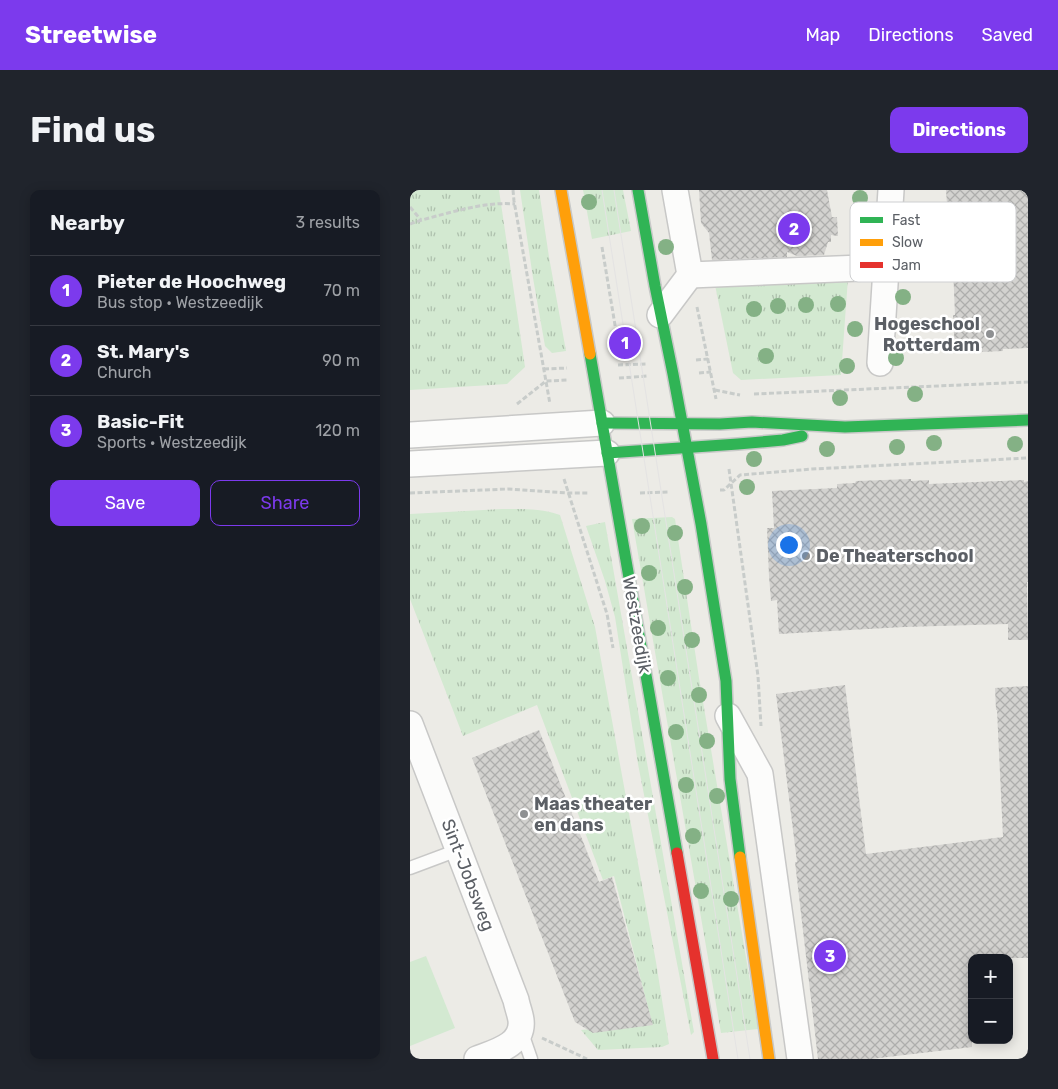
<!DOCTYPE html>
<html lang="en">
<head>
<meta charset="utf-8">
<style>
	:root { --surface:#171b24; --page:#20242c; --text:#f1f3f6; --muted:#9ea1a6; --line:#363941; --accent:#7c3aed }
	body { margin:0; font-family:Rubik,sans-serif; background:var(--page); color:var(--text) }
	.controls { position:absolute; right:15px; bottom:15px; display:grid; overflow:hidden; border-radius:10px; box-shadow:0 2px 12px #0003 }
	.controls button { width:45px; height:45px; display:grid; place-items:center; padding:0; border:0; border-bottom:1px solid var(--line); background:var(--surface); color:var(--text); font:25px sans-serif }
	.you { position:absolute; left:378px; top:354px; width:18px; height:18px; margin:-12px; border:4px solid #fff; border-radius:50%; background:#1a73e8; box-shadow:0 0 0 8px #1a73e833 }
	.badge { display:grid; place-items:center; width:32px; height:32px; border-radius:50%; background:var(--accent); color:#fff; font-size:16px; font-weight:700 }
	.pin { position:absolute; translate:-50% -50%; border:2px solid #fff; box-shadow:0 1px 5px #0006 }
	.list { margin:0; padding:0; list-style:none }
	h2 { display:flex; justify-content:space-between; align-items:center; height:65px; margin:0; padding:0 20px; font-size:21px }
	h2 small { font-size:16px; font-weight:400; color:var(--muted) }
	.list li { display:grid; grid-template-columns:32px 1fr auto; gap:15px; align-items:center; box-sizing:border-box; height:70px; padding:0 20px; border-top:1px solid var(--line) }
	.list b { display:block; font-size:19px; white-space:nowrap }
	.list p { margin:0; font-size:16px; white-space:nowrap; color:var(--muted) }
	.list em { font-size:16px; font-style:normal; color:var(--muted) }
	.actions { display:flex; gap:10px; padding:15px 20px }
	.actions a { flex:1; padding:11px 0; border:1px solid var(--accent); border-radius:10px; text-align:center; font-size:18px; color:var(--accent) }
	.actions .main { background:var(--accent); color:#fff }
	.map { position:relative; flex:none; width:618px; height:869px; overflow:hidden; border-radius:10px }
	header { display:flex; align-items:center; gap:30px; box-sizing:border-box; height:70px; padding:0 25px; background:var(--accent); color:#fff }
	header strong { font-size:24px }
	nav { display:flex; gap:28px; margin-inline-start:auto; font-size:18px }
	.intro { display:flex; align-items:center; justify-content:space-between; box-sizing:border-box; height:120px; padding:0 30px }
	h1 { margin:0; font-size:35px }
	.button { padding:12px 22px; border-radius:10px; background:var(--accent); color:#fff; font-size:18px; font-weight:700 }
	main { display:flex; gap:30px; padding:0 30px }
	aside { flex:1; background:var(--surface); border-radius:10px; box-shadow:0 2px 12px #0003 }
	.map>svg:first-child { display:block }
	.grass { fill:url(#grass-tufts) }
	.pitch { fill:#d3e9d1 }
	.building { fill:url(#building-cross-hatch) }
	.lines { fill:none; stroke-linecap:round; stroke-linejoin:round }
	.lane-casing { stroke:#c8c8c7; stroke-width:15 }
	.street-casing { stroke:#c8c8c7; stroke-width:28 }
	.fast-casing { stroke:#c8c9c8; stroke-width:14 }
	.slow-casing { stroke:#c8c9c8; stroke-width:14 }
	.jam-casing { stroke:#c8c9c8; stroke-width:14 }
	.path { stroke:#c8ccca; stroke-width:3; stroke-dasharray:5 2.5; stroke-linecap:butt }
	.lane { stroke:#fcfcfb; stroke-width:12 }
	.street { stroke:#fcfcfb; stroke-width:25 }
	.fast { stroke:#30b455; stroke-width:11 }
	.slow { stroke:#ff9f0a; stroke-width:11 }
	.jam { stroke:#e5322d; stroke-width:11 }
	.tram { stroke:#e4e3e3; stroke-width:1 }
	.tree { fill:#84b185 }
	.poi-dot { fill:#8e9092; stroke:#fff; stroke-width:2 }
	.labels { text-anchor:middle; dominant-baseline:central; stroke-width:5; stroke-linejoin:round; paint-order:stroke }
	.poi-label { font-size:18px; font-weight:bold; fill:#5b5f65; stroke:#fff; text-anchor:start }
	.street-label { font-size:18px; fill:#5b5f65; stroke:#fff }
	.key { fill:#fff; stroke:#cecfd1; stroke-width:1 }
	.key-label { font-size:14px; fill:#5b5f65 }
</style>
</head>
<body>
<header>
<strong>Streetwise</strong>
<nav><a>Map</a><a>Directions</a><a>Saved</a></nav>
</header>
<div class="intro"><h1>Find us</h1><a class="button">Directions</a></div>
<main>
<aside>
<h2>Nearby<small>3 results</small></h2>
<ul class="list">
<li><span class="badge">1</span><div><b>Pieter de Hoochweg</b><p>Bus stop · Westzeedijk</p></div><em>70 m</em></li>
<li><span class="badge">2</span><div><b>St. Mary's</b><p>Church</p></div><em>90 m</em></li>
<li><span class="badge">3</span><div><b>Basic-Fit</b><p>Sports · Westzeedijk</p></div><em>120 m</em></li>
</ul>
<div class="actions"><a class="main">Save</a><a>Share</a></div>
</aside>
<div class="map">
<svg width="618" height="869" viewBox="0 0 618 869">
	<defs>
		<pattern id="grass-tufts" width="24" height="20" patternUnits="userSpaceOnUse" patternTransform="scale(1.25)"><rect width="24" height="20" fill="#d3e9d1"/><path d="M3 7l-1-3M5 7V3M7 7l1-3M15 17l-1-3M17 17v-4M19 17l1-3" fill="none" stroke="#aec0ad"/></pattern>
		<pattern id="building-cross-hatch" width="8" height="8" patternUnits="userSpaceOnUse" patternTransform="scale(1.25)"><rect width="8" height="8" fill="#d3d2cf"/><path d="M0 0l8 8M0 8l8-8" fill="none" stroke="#aeaeac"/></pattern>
	</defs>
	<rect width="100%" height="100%" fill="#ecebe6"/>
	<!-- grass -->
	<g class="grass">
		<path d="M0,0H89L115,177L97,194L0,200Z"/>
		<path d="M110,0H129L139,67L156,161L142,163L135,156L123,88Z"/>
		<path d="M173,0H213L221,41L182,49Z"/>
		<path d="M438,88L431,185L331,190L323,183L305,95Z"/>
		<path d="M92,319C112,319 131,318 150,325L185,437L246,772L259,854L252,857L188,860L171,840L242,833L204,686L193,690L127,515L53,546L0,409V324Z"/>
		<path d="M262,327L265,329L289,488L348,839L311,843L222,329Z"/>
		<path d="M195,332L284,842L281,845L228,574L205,427L195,391L176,336Z"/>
	</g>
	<!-- pitch -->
	<path class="pitch" d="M16,766L45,838L0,856V772Z"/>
	<!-- building -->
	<g class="building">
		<path d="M289,0H417L422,27H427L428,46L421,45V52H418L414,65L387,66L377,62V67L302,70L299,43L291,33Z"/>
		<path d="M536,0H618V158L593,159V161L572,162V158L545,159L543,125H545L542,52L509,54L528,38V30L538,29Z"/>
		<path d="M501,289V291L519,290V294L614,290V292L618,291V392H617L618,450H598V434L494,437L369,444L367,410L361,411L359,386L357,338H364L362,301L427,298V294L445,293L446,291Z"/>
		<path d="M435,495L456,664L593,647L587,520H586L585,498L618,496V768H562V857L461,869H408L385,672H387L366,504Z"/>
		<path d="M129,540L189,692L202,687L243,835L183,843L165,832L62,568Z"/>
	</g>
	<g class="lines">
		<!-- lane casing -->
		<g class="lane-casing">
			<g id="lane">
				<path d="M0,678L48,660"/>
				<path d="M111,840L121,869"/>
			</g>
		</g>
		<!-- street casing -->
		<g class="street-casing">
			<g id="street">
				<path d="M280,85L476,77"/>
				<path d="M250,125L280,85L265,0"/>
				<path d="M470,173L481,0"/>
				<path d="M0,245L192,233"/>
				<path d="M0,274L197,263"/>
				<path d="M318,526L350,584L390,869"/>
				<path d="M0,534L106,810C107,816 110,823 111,830C114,855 85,862 67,869"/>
			</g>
		</g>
		<!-- fast casing -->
		<g class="fast-casing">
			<g id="fast">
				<path d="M228,0L245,96L263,184L291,334L316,491L320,589L330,667"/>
				<path d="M180,164L267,663"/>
				<path d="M192,233L310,234L342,232L435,237L618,230"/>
				<path d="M197,263L328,254L373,250L392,246"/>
			</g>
		</g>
		<!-- slow casing -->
		<g class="slow-casing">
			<g id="slow">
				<path d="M151,0L180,164"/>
				<path d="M330,667L359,869"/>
			</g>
		</g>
		<!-- jam casing -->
		<g class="jam-casing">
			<path id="jam" d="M267,663L303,869"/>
		</g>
		<!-- path -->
		<g class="path">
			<path d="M103,0L104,11L140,214"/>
			<path d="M0,17L11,30"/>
			<path d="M0,34C11,30 23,27 34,24C58,18 80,12 105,14"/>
			<path d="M192,57L207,147V154L208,167"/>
			<path d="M287,117L306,209"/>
			<path d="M286,170L298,169"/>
			<path d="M208,175L237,174"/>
			<path d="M134,179L157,178"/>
			<path d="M289,183L301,182"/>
			<path d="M209,188L238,186"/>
			<path d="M305,200L330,205"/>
			<path d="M344,204L618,192"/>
			<path d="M107,214L136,191L158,190"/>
			<path d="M319,279L348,486L351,536"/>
			<path d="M154,289L197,424L203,458"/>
			<path d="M310,300H314L330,285L402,279L618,268"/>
			<path d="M0,303L98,299L158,303H179"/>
			<path d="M230,303L259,302"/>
			<path d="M132,848L177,869"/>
		</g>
		<!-- lane -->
		<use href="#lane" class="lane"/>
		<!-- street -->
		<use href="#street" class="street"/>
		<!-- fast -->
		<use href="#fast" class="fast"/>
		<!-- slow -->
		<use href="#slow" class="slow"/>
		<!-- jam -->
		<use href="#jam" class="jam"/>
		<!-- tram -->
		<g class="tram">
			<path d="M192,0L328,869"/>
			<path d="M204,0L340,869"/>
		</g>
	</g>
	<!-- trees -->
	<g class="tree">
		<circle cx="450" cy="8" r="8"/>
		<circle cx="179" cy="12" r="8"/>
		<circle cx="256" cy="57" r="8"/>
		<circle cx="493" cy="107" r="8"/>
		<circle cx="428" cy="114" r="8"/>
		<circle cx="396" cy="115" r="8"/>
		<circle cx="368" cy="116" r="8"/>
		<circle cx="344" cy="119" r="8"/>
		<circle cx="445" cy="139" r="8"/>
		<circle cx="356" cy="166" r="8"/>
		<circle cx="486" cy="168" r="8"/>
		<circle cx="437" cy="176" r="8"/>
		<circle cx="505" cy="204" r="8"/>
		<circle cx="430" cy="208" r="8"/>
		<circle cx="524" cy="253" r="8"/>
		<circle cx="605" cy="254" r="8"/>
		<circle cx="487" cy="257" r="8"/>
		<circle cx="417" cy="259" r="8"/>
		<circle cx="344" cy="269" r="8"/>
		<circle cx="337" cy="297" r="8"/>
		<circle cx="232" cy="336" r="8"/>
		<circle cx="265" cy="343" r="8"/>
		<circle cx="239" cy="383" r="8"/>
		<circle cx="275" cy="397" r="8"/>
		<circle cx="248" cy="438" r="8"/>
		<circle cx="282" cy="450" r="8"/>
		<circle cx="258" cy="488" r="8"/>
		<circle cx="289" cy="505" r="8"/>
		<circle cx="266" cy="542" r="8"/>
		<circle cx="297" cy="551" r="8"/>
		<circle cx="276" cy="595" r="8"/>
		<circle cx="307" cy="606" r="8"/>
		<circle cx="283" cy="646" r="8"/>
		<circle cx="291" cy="701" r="8"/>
		<circle cx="321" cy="709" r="8"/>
	</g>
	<!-- markers -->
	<g class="poi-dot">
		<circle cx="580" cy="144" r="5"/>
		<circle cx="396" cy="366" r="5"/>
		<circle cx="114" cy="624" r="5"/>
	</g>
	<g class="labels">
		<!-- poi labels -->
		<g class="poi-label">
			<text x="570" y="134" text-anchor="end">Hogeschool<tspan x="570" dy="21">Rotterdam</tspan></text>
			<text x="406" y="366">De Theaterschool</text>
			<text x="124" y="614">Maas theater<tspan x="124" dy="21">en dans</tspan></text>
		</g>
		<!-- street labels -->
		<g class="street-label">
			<text transform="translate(227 435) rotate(80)">Westzeedijk</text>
			<text transform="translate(58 685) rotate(69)">Sint-Jobsweg</text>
		</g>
	</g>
	<!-- legend -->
	<rect x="440" y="12" width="166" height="80" rx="8" class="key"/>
	<rect x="450" y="27" width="23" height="6" fill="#30b455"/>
	<rect x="450" y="49" width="23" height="7" fill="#ff9f0a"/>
	<rect x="450" y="72" width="23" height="6" fill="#e5322d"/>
	<g class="key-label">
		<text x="482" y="35">Fast</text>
		<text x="482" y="57">Slow</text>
		<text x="482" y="80">Jam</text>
	</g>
</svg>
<div class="controls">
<button>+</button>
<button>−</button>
</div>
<div class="you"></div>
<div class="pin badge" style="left:215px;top:153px">1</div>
<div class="pin badge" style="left:384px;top:39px">2</div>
<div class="pin badge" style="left:420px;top:766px">3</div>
</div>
</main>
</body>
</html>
